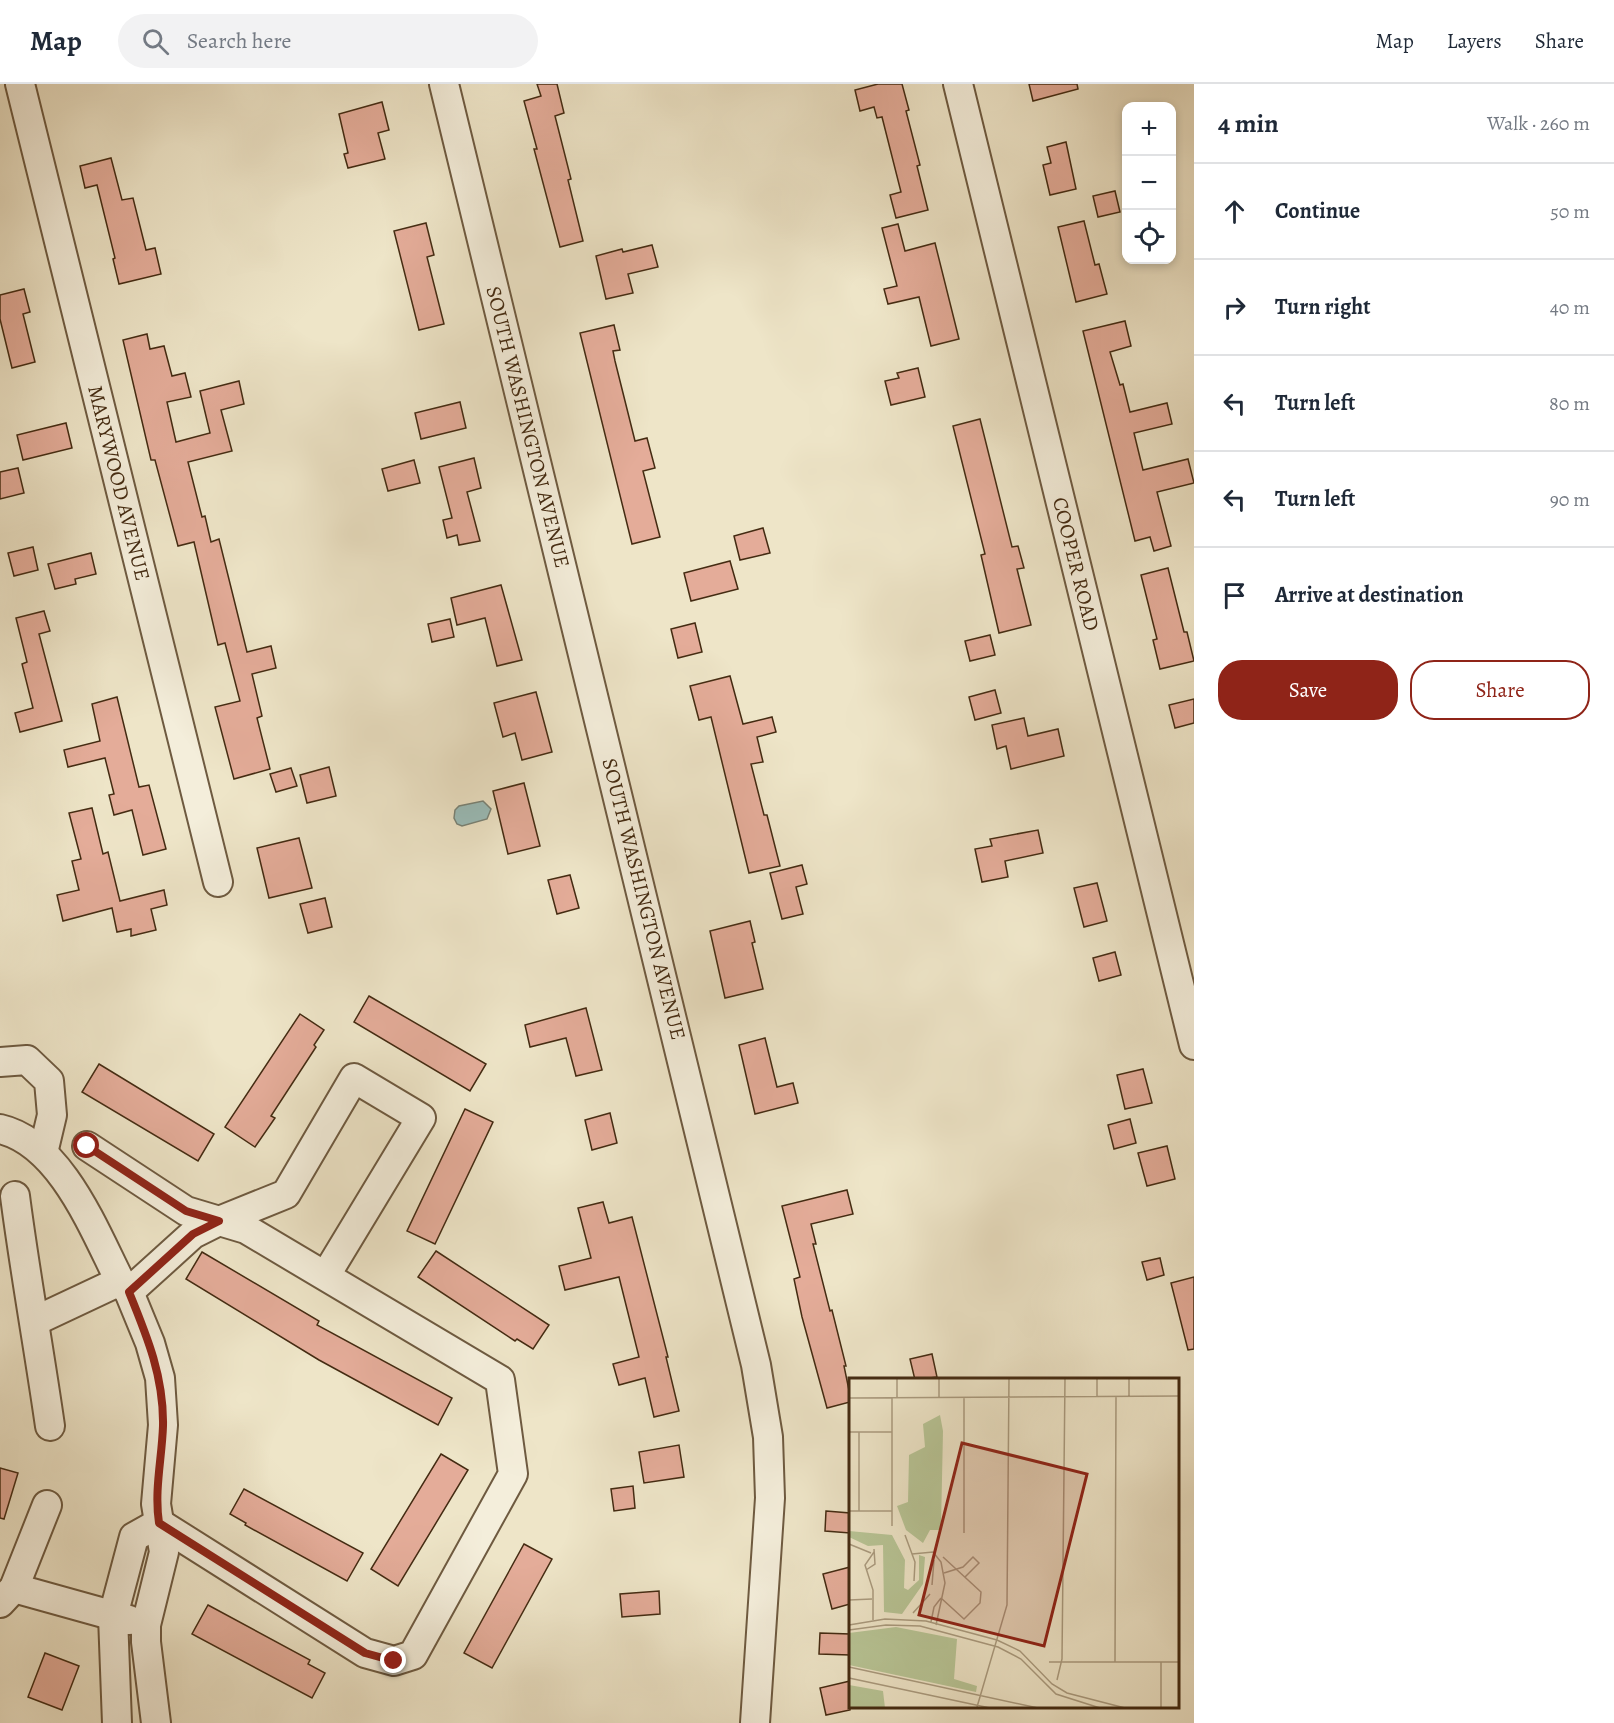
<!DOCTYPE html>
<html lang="en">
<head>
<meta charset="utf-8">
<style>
	:root { --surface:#fff; --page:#f2f2f3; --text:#1f2937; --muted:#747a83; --line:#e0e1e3; --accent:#8f2418 }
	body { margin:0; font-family:Alegreya,serif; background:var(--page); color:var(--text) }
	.controls { position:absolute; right:18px; top:18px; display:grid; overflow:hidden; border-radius:12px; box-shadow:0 3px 9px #0003 }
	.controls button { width:54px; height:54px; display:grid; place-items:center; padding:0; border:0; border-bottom:2px solid var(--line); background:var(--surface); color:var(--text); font:30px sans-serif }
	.stop { position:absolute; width:18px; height:18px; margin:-14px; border:4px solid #8f2418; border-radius:50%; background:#fff }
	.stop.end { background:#8f2418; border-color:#fff; box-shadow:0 2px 6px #0008 }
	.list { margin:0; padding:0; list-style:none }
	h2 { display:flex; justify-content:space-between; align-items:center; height:78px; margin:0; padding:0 24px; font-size:26px }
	h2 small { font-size:20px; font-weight:400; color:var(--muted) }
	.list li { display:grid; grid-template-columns:39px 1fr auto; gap:18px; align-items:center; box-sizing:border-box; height:96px; padding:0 24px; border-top:2px solid var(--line) }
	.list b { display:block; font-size:22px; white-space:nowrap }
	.list em { font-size:20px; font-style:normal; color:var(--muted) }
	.actions { display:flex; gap:12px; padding:18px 24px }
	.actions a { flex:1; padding:14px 0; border:2px solid var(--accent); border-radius:24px; text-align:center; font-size:21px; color:var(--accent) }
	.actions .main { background:var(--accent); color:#fff }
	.icon { flex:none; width:33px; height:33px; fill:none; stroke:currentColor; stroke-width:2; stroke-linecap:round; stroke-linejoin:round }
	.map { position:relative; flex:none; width:1194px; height:1639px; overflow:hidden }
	header { display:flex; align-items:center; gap:36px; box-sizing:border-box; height:84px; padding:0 30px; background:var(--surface); border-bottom:2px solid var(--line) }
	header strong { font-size:28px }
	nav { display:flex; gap:33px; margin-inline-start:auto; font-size:21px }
	.search { width:420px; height:54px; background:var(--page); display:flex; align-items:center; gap:15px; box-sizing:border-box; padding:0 21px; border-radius:33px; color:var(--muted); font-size:22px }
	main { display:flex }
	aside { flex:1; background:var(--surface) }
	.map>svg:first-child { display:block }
	.water { fill:#9abebb; stroke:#788377; stroke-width:1.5 }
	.building { fill:#e4ac99; stroke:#442b12; stroke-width:1.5 }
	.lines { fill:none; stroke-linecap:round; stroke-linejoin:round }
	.minor-casing { stroke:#6e5a40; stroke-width:32 }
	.minor { stroke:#f4eedb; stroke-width:28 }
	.route { stroke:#8f2418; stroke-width:8 }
	.labels { text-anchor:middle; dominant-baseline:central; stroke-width:4.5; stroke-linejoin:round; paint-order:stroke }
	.street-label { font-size:21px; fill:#442b12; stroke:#f4eedb }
	.inset-road { fill:none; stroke:#aa9b7f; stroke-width:1.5 }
	.view { fill:#8f2418; fill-opacity:0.15; stroke:#8f2418; stroke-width:3 }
	.inset-edge { fill:none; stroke:#442b12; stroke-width:3 }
</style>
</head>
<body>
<header>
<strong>Map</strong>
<div class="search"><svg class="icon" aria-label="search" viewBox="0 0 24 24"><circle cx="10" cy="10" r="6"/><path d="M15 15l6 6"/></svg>Search here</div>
<nav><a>Map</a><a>Layers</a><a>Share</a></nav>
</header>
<main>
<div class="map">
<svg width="1194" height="1639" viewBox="0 0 1194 1639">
	<rect width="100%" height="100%" fill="#eee5c8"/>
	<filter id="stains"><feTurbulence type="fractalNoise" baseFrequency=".00333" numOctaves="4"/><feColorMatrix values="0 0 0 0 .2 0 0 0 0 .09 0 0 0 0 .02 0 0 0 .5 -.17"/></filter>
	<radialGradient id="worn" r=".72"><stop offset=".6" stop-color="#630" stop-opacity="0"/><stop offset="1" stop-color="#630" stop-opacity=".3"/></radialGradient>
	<!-- water -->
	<path class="water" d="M483,717L491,725L487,735L462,742L457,740L454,734L455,726L459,722Z"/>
	<!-- building -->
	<g class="building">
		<path d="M537,0H557L564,29L555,32L571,95L568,96L583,157L560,163L534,65H537L524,17L541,12Z"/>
		<path d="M878,0H902L909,26L906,27L920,81L917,82L928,126L896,134L890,111L901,108L882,33L877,34L874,23L860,27L855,6Z"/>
		<path d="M1029,0H1077L1078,5L1033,17Z"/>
		<path d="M382,18L389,46L378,49L385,75L348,84L344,70L348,69L339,30Z"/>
		<path d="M1066,58L1076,105L1050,111L1043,81L1051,79L1047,63Z"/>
		<path d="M111,74L122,116L133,114L146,166L155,164L161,190L119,200L113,175L115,174L97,101L85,104L80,82Z"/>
		<path d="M1115,107L1120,128L1098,133L1093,112Z"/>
		<path d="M1084,137L1095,181L1099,180L1107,210L1076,218L1058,143Z"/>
		<path d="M426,139L434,171L427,173L444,240L419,246L394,147Z"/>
		<path d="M898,140L905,167L935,159L959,255L931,262L919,213L888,220L884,205L897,202L882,144Z"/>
		<path d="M652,161L658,183L628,190L633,209L606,215L596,172L622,165L623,168Z"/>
		<path d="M24,205L30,228L23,230L35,278L12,284L0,235V211Z"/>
		<path d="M1125,237L1131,262L1110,268L1120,301L1123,300L1130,328L1167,319L1172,340L1134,349L1143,386L1188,375L1194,399L1157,408L1171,462L1154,467L1150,453L1135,457L1083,247Z"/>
		<path d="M614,241L620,266L613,267L615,277L635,357L647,354L655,384L643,387L660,453L632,460L580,249Z"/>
		<path d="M147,250L150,265L164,262L172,292L185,289L191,313L167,318L176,358L210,349L200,307L239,297L244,320L221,326L232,367L188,378L202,433L205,432L211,458L219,455L247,568L271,562L276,584L252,590L262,632L257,634L270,685L234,695L215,623L240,617L225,559L218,561L194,458L178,462L155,376H151L123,256Z"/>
		<path d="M918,284L925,313L891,321L885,297L899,294L897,289Z"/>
		<path d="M460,318L466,344L421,355L415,329Z"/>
		<path d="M980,335L1012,463L1018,462L1024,484L1017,485L1031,541L999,549L981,471L985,470L953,342Z"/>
		<path d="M66,339L72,364L23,376L17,351Z"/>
		<path d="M474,374L481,404L467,408L480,457L459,461L457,451L447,454L443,436L452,434L439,383Z"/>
		<path d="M414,376L420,399L388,407L382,385Z"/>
		<path d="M18,384L24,409L0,415V388Z"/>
		<path d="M763,444L770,469L740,476L734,452Z"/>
		<path d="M33,463L38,486L14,492L8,469Z"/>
		<path d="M91,469L96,490L75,495L76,500L55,505L48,480Z"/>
		<path d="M730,477L738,505L691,517L684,489Z"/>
		<path d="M1168,484L1184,548H1187L1194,577L1160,585L1153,556L1157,555L1141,491Z"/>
		<path d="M501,501L522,576L497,582L485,534L457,541L451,514Z"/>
		<path d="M44,527L50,547L39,550L62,637L20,648L15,629L33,624L22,580L27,578L16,534Z"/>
		<path d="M450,535L454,553L432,558L428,540Z"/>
		<path d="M695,539L702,568L678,574L671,545Z"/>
		<path d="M990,551L995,571L970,577L965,557Z"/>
		<path d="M730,592L743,640L772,633L776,648L757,653L763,678L751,680L764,731H767L780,782L749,789L711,633L699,636L690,602Z"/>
		<path d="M995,606L1001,629L975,636L969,613Z"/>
		<path d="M536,608L552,668L522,676L515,649L503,653L494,619Z"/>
		<path d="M117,613L139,703L149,701L166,765L143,771L132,726L114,731L109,711L114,710L105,674L68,683L64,666L100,657L92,620Z"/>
		<path d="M1194,615V639L1175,644L1169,621Z"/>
		<path d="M1024,634L1028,652L1058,645L1064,672L1011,685L1006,662L997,665L992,641Z"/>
		<path d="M329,683L336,712L307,719L300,691Z"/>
		<path d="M291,684L297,702L276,708L270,690Z"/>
		<path d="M524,699L540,762L508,770L493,707Z"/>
		<path d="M92,724L103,770L108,768L120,817L164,806L167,821L151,825L156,846L131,852V845L117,848L112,824L63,837L57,811L79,806L72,777L81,775L69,729Z"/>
		<path d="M1038,746L1043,769L1005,777L1008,793L982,798L975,765L992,762L990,755Z"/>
		<path d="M299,754L312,804L269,814L257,764Z"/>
		<path d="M802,781L807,800L796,803L803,830L782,835L770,789Z"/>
		<path d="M570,791L579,824L557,830L548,796Z"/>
		<path d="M1097,799L1107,837L1084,843L1074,804Z"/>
		<path d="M325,814L332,843L308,849L300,820Z"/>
		<path d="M750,837L755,858L752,859L763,905L725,914L710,847Z"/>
		<path d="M1115,868L1121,891L1099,897L1093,874Z"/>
		<path d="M369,912L486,980L470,1007L354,938Z"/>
		<path d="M586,924L602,986L576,992L566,954L530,963L525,941Z"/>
		<path d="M300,930L324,946L314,961L316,963L271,1032L275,1034L255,1063L225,1043Z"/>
		<path d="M765,954L777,1003L793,999L798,1019L755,1030L739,961Z"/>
		<path d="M99,980L214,1050L198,1077L82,1008Z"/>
		<path d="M1143,985L1152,1019L1125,1025L1117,991Z"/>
		<path d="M465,1025L493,1038L435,1160L407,1147Z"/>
		<path d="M610,1029L617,1059L592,1066L585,1036Z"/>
		<path d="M1130,1035L1136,1059L1114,1065L1108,1041Z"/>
		<path d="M1167,1062L1175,1095L1147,1102L1138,1069Z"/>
		<path d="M847,1106L853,1130L811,1140L816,1160H813L830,1227L832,1226L846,1282H844L850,1311V1318L827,1324L802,1233L794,1195L800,1193L782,1122Z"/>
		<path d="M603,1118L609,1139L632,1133L668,1273H666L679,1327L654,1333L645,1294L619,1301L613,1280L639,1273L619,1193L565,1206L559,1182L591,1174L578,1124Z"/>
		<path d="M436,1167L549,1241L533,1265L517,1255L515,1257L418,1193Z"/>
		<path d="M202,1168L319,1237L317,1241L452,1314L438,1341L319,1276L186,1195Z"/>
		<path d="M1160,1174L1164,1191L1147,1196L1142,1178Z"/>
		<path d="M1194,1193V1265L1188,1266L1171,1199Z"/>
		<path d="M932,1270L937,1293L915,1296L910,1275Z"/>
		<path d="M679,1361L684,1393L644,1399L639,1368Z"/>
		<path d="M441,1370L468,1386L398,1502L371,1485Z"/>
		<path d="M0,1384L18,1389L4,1435L0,1434Z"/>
		<path d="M633,1402L635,1424L614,1427L611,1405Z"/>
		<path d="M244,1405L363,1469L347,1497L245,1441L246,1439L230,1430Z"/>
		<path d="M826,1427L850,1429V1449L825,1447Z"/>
		<path d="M524,1460L552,1475L492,1584L464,1569Z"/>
		<path d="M850,1483V1520L832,1525L823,1490Z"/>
		<path d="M659,1507L660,1530L622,1533L620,1510Z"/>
		<path d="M208,1521L310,1576L308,1580L325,1589L312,1614L192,1550Z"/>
		<path d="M820,1549L850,1550V1571L819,1570Z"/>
		<path d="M45,1569L79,1582L62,1626L28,1613Z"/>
		<path d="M850,1597V1626L826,1631L820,1604Z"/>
	</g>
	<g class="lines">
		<!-- minor casing -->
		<g class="minor-casing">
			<g id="minor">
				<path d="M20,0L218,798"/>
				<path d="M444,0L756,1281L768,1353L770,1414L755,1639"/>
				<path d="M958,0L1194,961"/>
				<path d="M0,978L27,976L49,997L52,1031L43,1069"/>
				<path d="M0,1045C61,1059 94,1146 120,1197L129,1208L150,1259L160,1294L163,1341L156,1420L164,1468L146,1541V1558L156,1639"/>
				<path d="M87,1062L186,1127L246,1145L500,1296L513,1390L413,1571L394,1577L365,1569L159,1439"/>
				<path d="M15,1112C25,1189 39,1265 50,1342"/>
				<path d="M129,1208L193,1150L219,1137L286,1110L354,994L421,1034L326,1191"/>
				<path d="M35,1237L120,1197"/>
				<path d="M14,1504L129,1536"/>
				<path d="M0,1519L14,1504L47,1421"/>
				<path d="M117,1639L113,1532L134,1453L159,1439"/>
			</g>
		</g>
		<!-- minor -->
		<use href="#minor" class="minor"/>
	</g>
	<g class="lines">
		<!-- route -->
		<path class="route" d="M87,1062L186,1127L219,1137L193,1150L129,1208C147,1252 164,1293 163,1342C162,1374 154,1406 159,1439L365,1569L394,1577"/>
	</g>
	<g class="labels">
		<!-- street labels -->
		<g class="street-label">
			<text transform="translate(528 343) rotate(76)">SOUTH WASHINGTON AVENUE</text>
			<text transform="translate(119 399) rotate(76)">MARYWOOD AVENUE</text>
			<text transform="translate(1076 480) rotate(76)">COOPER ROAD</text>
			<text transform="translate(644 815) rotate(76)">SOUTH WASHINGTON AVENUE</text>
		</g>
	</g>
	<!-- overview -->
	<g transform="translate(849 1294)">
		<rect width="330" height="330" fill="#eee5c8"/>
		<path d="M91,37L94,53L92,148L90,152H81L74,165L57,152L48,128L59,124L60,77L76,69L74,46ZM0,153L43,157L56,182L55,210L59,212L70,202V177L76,179L74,206L53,236L35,234L34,167L19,168L0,159ZM47,249L108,261L105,301L128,308L127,314L0,287V255ZM0,307L34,313L36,330H0Z" fill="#b8c596"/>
		<path class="inset-road" d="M48,0V19M248,0V19M280,0V19M90,19V0M0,20L330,18M0,54H43M10,54V133M0,133H43M43,148V19M115,155V19M56,157L66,184L65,203M0,166L22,175M63,176L84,174L92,184L96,205L87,247M17,192L26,186L25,171M95,195L114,189L124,179L130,185L116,199M83,207L85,182M92,220L115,241L131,225L132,214L94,179M0,222L23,221M64,235L81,216M24,242V212L16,187L25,174M82,244L85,229L92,220M0,247L36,241L77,243L148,262L171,273L203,306L218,315L276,330M0,252L37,247L71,248L149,269L172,281L207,316L251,330M200,284H330M266,284L267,19M0,289L189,330M0,300L141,330M208,302L213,281L216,0M128,329L158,227L160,0M312,330V284"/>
		<path class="view" d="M113,65L238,96L195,268L70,237Z"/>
		<rect width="330" height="330" class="inset-edge"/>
	</g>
	<rect width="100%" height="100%" filter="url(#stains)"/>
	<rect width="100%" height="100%" fill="url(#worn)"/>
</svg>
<div class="controls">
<button>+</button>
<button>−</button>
<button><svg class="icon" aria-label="locate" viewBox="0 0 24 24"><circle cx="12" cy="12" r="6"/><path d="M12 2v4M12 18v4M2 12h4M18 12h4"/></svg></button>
</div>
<div class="stop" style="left:87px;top:1062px"></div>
<div class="stop end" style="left:394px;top:1577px"></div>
</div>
<aside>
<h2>4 min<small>Walk · 260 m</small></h2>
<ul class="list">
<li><svg class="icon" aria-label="ahead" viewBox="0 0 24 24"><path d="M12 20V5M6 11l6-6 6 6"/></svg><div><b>Continue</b></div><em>50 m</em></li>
<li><svg class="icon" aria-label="right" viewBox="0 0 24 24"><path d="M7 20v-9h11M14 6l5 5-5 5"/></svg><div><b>Turn right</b></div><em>40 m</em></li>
<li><svg class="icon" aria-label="left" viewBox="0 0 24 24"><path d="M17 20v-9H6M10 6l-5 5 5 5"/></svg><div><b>Turn left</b></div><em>80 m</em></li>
<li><svg class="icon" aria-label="left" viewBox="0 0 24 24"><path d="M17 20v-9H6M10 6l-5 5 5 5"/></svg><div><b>Turn left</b></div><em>90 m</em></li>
<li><svg class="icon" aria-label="arrive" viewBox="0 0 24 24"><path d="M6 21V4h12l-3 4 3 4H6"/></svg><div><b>Arrive at destination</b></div></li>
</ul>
<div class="actions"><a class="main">Save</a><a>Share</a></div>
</aside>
</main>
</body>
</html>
